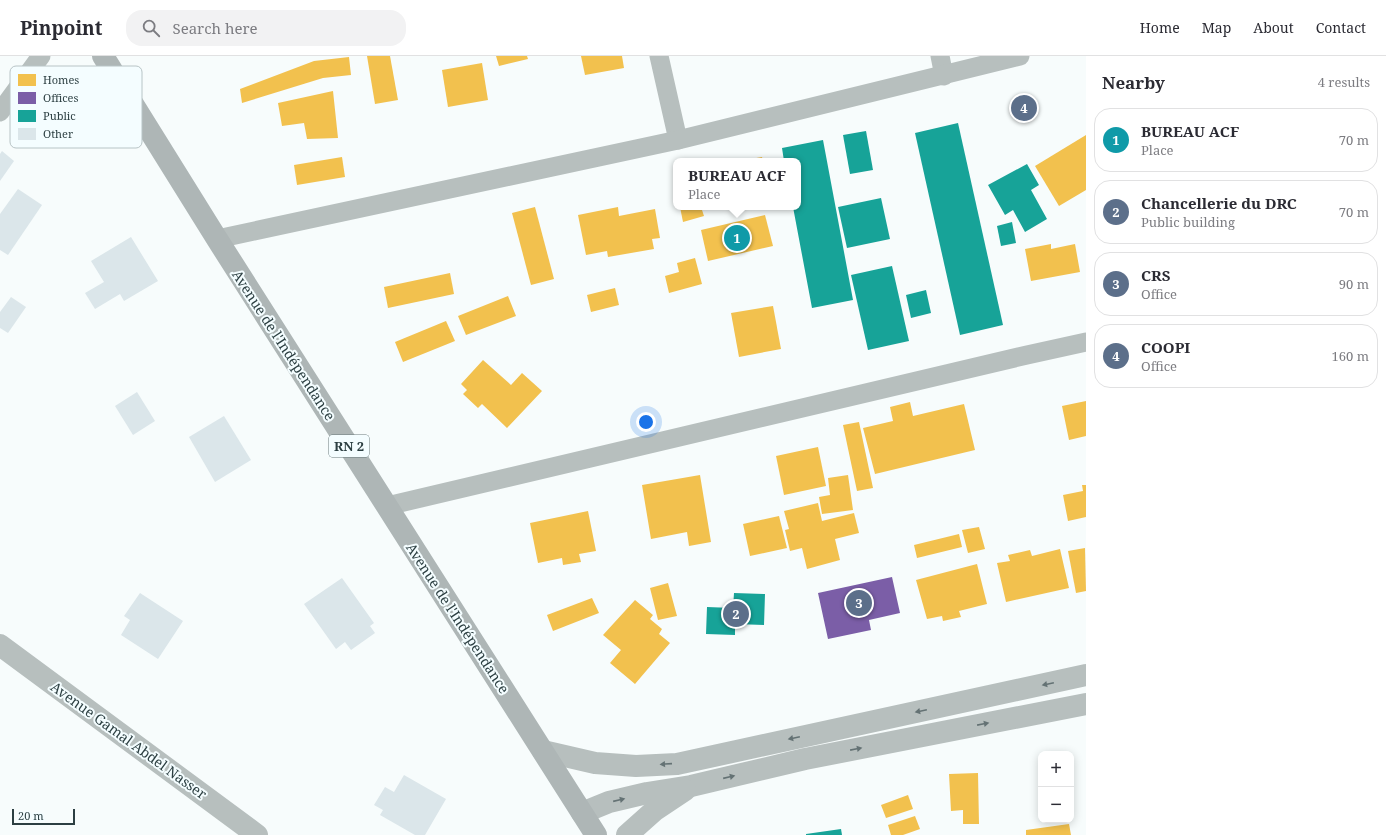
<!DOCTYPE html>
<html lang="en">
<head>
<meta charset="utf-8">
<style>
	:root { --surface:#fff; --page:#f2f2f3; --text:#2b2b33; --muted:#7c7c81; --line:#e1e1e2; --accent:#738183 }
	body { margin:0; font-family:"Noto Serif",serif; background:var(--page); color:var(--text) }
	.controls { position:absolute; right:12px; bottom:12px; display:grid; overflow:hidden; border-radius:8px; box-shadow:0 2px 10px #0003 }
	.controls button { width:36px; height:36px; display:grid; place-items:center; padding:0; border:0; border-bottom:1px solid var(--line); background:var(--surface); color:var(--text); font:20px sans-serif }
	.scale { position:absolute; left:12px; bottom:10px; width:63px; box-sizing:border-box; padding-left:4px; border:2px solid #2c3f42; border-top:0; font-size:11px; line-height:14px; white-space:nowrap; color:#2c3f42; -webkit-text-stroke:3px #f4fdff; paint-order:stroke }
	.you { position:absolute; left:646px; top:366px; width:14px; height:14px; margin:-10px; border:3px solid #fff; border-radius:50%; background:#1a73e8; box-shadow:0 0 0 6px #1a73e833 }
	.badge { display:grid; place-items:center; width:26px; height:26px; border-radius:50%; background:var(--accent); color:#fff; font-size:13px; font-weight:700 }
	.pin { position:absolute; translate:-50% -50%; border:2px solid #fff; box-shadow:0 1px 4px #0006 }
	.popup { position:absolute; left:673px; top:102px; width:128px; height:52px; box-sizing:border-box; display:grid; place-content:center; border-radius:8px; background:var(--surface); filter:drop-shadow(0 1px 3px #0005); font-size:13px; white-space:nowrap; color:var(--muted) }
	.popup b { font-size:15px; color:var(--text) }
	.popup::after { content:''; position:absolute; left:50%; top:100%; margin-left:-8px; border:8px solid transparent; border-top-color:var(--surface) }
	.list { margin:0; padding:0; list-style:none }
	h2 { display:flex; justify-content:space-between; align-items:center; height:52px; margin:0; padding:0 16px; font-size:17px }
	h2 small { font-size:13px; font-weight:400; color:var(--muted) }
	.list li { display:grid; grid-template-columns:26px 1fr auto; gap:12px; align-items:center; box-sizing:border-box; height:64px; margin:0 8px 8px; padding:0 8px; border:1px solid var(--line); border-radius:16px }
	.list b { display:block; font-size:15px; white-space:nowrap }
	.list p { margin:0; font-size:13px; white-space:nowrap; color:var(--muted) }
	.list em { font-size:13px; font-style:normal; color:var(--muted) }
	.icon { flex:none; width:22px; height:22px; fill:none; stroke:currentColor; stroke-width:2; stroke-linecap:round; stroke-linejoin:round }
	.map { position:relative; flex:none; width:1086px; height:779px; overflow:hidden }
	header { display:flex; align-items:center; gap:24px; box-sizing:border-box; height:56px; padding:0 20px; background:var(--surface); border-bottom:1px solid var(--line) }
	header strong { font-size:19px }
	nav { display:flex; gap:22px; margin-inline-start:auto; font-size:14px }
	.search { width:280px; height:36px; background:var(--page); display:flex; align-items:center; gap:10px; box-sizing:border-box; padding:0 14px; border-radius:16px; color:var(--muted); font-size:15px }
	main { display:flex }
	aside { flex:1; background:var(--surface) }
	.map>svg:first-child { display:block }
	.homes { fill:#f2c14e }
	.offices { fill:#7b5ea7 }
	.public { fill:#17a398 }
	.building { fill:#dbe6ea }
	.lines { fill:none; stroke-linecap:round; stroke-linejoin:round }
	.minor { stroke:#b7bfbe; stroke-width:19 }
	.tertiary { stroke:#b7bfbe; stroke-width:22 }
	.primary { stroke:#aeb6b6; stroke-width:22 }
	.oneway { fill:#647274 }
	.labels { text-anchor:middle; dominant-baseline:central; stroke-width:4; stroke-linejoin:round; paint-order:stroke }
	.shield { fill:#f4fdff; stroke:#68787b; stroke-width:1 }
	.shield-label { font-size:13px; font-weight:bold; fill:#2c3f42 }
	.street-label { font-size:14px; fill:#2c3f42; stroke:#f4fdff }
	.key { fill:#f4fdff; stroke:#b8c4c6; stroke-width:1 }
	.key-label { font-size:11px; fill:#2c3f42 }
</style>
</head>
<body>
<header>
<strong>Pinpoint</strong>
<div class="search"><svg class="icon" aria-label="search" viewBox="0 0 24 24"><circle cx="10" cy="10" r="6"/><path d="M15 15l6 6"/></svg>Search here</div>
<nav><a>Home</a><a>Map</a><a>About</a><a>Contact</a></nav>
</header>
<main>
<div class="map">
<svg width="1086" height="779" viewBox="0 0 1086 779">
	<rect width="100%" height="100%" fill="#f7fcfc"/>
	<!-- homes -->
	<g class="homes">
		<path d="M367,0H390L398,44L375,48Z"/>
		<path d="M496,0H527L528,3L499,10Z"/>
		<path d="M581,0H622L624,12L585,19Z"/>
		<path d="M349,1L351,19L323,22L242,47L240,33L314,5Z"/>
		<path d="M482,7L488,44L448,51L442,14Z"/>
		<path d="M333,35L338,82L307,83L304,67L282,70L278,47Z"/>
		<path d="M1086,79V134L1059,150L1035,110Z"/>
		<path d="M342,101L345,121L297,129L294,109Z"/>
		<path d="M762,101L763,105H745V104Z"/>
		<path d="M535,151L554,223L531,229L512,157Z"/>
		<path d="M618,151L619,160L655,153L660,182L652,183L654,193L608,201L607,195L586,199L578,159Z"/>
		<path d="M680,151H701L704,160L683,166Z"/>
		<path d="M765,159L773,190L708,205L701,174Z"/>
		<path d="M1051,188V193L1075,188L1080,216L1031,225L1025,193Z"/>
		<path d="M695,202L702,228L669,237L665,220L679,216L677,207Z"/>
		<path d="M450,217L454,238L388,252L384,231Z"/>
		<path d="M615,232L619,249L591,256L587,239Z"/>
		<path d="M508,240L516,260L466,279L458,260Z"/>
		<path d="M773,250L781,293L739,301L731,257Z"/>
		<path d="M446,265L455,285L403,306L395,286Z"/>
		<path d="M483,304L511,329L522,317L542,335L507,372L482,348L478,352L463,338L467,334L461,328Z"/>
		<path d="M1086,345V380L1069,384L1062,350Z"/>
		<path d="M910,346L913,360L964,348L975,394L875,418L863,372L893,365L890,351Z"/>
		<path d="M859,366L873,432L857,435L843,369Z"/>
		<path d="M818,391L826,430L784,439L776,400Z"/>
		<path d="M700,419L711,486L689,490L687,476L651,483L642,429Z"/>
		<path d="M848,419L853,454L822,458L819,441L830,439L828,422Z"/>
		<path d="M1082,429H1086V461L1068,465L1063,439L1083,435Z"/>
		<path d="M818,447L822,465L854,457L859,477L835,483L840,504L807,513L802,492L790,495L785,474L789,473L784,455Z"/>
		<path d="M588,455L596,495L579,498L581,506L563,509L562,502L538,507L530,467Z"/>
		<path d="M779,460L787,492L750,500L743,468Z"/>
		<path d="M979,471L985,493L968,497L962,474Z"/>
		<path d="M959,478L962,491L917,502L914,489Z"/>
		<path d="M1085,492L1086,535L1076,537L1068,495Z"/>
		<path d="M1060,493L1069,532L1006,546L997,507L1010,505L1008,499L1030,494L1032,500Z"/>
		<path d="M977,508L987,548L959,555L961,561L943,565L942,560L927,563L916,524Z"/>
		<path d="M668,527L677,560L658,564L650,532Z"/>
		<path d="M592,542L599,557L553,575L547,559Z"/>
		<path d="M635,544L653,559L650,563L662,573L659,578L670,587L635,628L610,607L621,594L603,579Z"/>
		<path d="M978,717L979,768H963V754L951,755L949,718Z"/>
		<path d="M908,739L913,753L886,762L881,749Z"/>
		<path d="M915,760L920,773L903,779H891L888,769Z"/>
		<path d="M1069,768L1071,779H1026V774Z"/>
	</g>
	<!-- offices -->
	<path class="offices" d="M892,521L900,557L869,564L871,574L828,583L818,537Z"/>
	<!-- public -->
	<g class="public">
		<path d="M958,67L1003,269L960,279L915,77Z"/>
		<path d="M866,75L873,114L850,118L843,79Z"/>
		<path d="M823,84L853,244L812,252L793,151H798V105H784L782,92Z"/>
		<path d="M1027,108L1039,129L1031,134L1047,163L1025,176L1013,154L1005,159L988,129Z"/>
		<path d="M881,142L890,183L847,192L838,151Z"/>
		<path d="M1012,166L1016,187L1001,190L997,170Z"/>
		<path d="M892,210L909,285L868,294L851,219Z"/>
		<path d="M926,234L931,257L911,262L906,239Z"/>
		<path d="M734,537L765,538L764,569L735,568V579L706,578L707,551L733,552Z"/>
		<path d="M841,773L842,779H806V778Z"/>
	</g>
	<!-- building -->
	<g class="building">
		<path d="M2,95L14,105L0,125V98Z"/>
		<path d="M18,133L42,149L8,199L0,194V158Z"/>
		<path d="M131,181L158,225L124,245L120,238L95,253L85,237L104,226L91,205Z"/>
		<path d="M11,241L26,251L8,277L0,272V256Z"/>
		<path d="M137,336L155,365L133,379L115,350Z"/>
		<path d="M224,360L251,404L215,426L189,381Z"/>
		<path d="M342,522L374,567L370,570L375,577L351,594L345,586L336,593L304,548Z"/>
		<path d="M140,537L183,565L158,603L121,579L130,564L124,560Z"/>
		<path d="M404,719L446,743L425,779H415L380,759L383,754L374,749L385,731L394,736Z"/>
	</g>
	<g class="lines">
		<!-- minor -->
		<g class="minor">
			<path d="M659,0L678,84"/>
			<path d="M940,0L944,20"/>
			<path d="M0,56L41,0"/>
			<path d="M217,183L678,84L1020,0"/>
			<path d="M387,450L1027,299L1086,286"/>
		</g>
		<!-- tertiary -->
		<g class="tertiary">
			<path d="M0,589L257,779"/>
			<path d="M543,695L595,707L636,710L677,708L1086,619"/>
			<path d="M582,757L609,746L647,737L691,730L805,703L1086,648"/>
			<path d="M627,779L655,754L685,734"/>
		</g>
		<!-- primary -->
		<path class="primary" d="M103,0L217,183L596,779"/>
	</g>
	<!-- one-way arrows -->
	<defs><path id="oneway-solid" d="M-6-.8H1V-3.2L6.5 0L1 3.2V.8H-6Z"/></defs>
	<g class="oneway">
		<use href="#oneway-solid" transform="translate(1048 628) rotate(168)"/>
		<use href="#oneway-solid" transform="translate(921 655) rotate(168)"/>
		<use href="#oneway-solid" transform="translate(983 668) rotate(-11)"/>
		<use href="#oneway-solid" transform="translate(794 682) rotate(168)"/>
		<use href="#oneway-solid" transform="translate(856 693) rotate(-11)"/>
		<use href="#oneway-solid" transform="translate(666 708) rotate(176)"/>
		<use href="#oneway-solid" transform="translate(729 721) rotate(-13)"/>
		<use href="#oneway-solid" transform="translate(619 744) rotate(-13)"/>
	</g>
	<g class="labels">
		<!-- shield labels -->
		<rect class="shield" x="329" y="379" width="40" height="22" rx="3"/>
		<g class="shield-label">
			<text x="349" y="390">RN 2</text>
		</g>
		<!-- street labels -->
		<g class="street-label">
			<text transform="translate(284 289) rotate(57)">Avenue de l'Indépendance</text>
			<text transform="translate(458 562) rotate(57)">Avenue de l'Indépendance</text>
			<text transform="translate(129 684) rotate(36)">Avenue Gamal Abdel Nasser</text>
		</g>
	</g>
	<!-- legend -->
	<rect x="10" y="10" width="132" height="82" rx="6" class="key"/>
	<rect x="18" y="18" width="18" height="12" fill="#f2c14e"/>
	<rect x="18" y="36" width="18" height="12" fill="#7b5ea7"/>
	<rect x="18" y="54" width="18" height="12" fill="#17a398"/>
	<rect x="18" y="72" width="18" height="12" fill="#dbe6ea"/>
	<g class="key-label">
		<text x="43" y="28">Homes</text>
		<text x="43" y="46">Offices</text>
		<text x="43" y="64">Public</text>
		<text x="43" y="82">Other</text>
	</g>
</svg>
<div class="controls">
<button>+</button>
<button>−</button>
</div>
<div class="scale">20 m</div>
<div class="you"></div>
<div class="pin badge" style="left:737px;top:182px;background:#0f9aa8">1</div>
<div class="popup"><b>BUREAU ACF</b>Place</div>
<div class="pin badge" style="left:736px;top:558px;background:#5c6f8a">2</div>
<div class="pin badge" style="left:859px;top:547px;background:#5c6f8a">3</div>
<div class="pin badge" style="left:1024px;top:52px;background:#5c6f8a">4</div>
</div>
<aside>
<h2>Nearby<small>4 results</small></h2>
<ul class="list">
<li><span class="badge" style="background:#0f9aa8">1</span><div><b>BUREAU ACF</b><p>Place</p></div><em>70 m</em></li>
<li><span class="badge" style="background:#5c6f8a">2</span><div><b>Chancellerie du DRC</b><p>Public building</p></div><em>70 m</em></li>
<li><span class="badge" style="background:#5c6f8a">3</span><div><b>CRS</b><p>Office</p></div><em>90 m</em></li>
<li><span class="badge" style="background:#5c6f8a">4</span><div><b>COOPI</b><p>Office</p></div><em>160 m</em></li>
</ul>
</aside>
</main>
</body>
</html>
